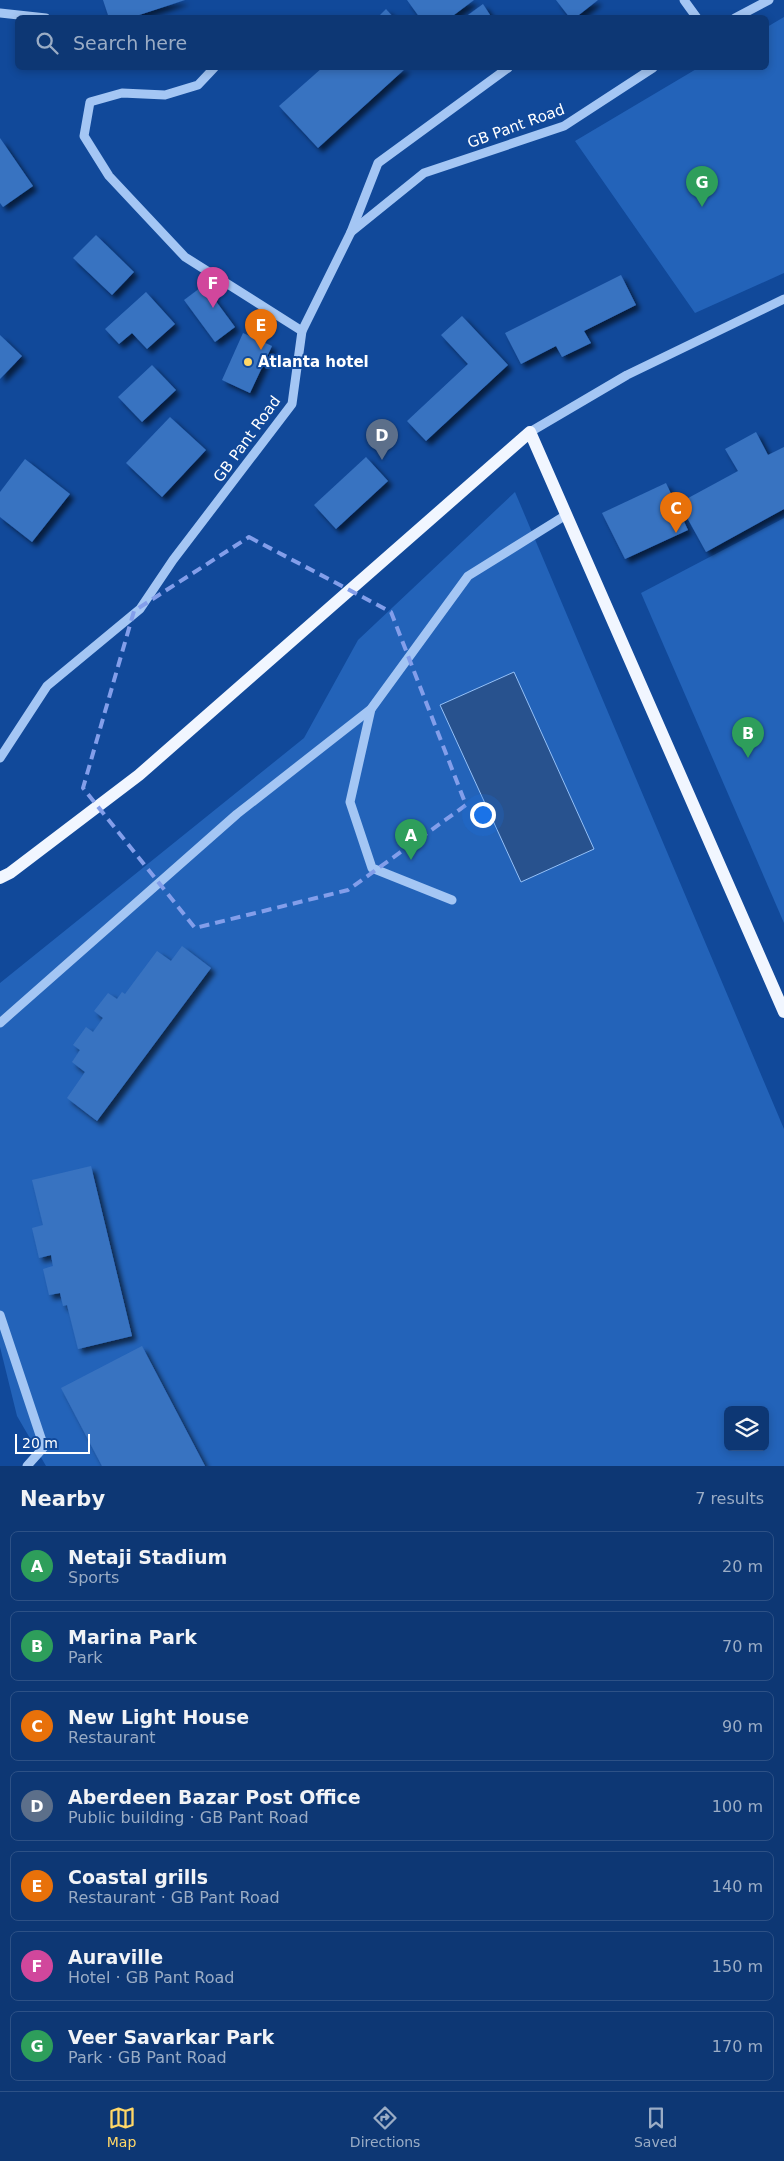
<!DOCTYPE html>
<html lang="en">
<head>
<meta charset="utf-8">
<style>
	:root { --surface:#0d3774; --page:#1b427c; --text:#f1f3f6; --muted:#9aacc5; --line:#2d5186; --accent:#ffd767 }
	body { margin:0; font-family:"DejaVu Sans",sans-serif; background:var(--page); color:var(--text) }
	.controls { position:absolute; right:15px; bottom:15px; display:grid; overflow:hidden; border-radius:8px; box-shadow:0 2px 8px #0003 }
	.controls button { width:45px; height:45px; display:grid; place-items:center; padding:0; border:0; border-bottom:1px solid var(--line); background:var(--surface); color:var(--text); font:25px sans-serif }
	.scale { position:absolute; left:15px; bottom:12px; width:75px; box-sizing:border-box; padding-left:5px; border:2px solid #fff; border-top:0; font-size:14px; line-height:18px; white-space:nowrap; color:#fff; -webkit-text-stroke:4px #11499a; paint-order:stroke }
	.you { position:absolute; left:482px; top:814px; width:18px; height:18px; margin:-12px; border:4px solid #fff; border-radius:50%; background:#1a73e8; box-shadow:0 0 0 8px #1a73e833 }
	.badge { display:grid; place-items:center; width:32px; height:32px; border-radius:50%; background:var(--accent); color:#fff; font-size:16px; font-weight:700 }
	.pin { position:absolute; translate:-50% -41px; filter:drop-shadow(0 1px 2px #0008) }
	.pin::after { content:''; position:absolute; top:26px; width:18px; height:15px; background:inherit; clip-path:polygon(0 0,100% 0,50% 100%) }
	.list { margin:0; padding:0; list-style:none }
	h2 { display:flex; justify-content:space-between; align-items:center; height:65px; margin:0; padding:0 20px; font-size:21px }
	h2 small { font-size:16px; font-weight:400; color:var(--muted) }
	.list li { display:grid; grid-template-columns:32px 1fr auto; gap:15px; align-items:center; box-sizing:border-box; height:70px; margin:0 10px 10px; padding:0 10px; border:1px solid var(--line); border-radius:8px }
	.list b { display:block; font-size:19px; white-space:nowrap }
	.list p { margin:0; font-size:16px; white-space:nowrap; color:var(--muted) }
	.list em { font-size:16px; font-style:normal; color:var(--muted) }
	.icon { flex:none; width:28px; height:28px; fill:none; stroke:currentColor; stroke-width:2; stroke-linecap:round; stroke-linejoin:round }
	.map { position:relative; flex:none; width:784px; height:1466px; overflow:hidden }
	.search { position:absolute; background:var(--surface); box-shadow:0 2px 8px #0003; left:15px; right:15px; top:15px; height:55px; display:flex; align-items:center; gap:12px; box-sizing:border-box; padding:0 18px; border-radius:8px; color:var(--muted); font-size:19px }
	.sheet { height:625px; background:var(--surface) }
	nav { display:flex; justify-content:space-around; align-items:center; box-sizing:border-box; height:70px; border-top:1px solid var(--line); background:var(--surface); font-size:14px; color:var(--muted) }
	nav a { display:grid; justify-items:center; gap:2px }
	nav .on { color:var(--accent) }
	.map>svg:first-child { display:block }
	.green { fill:#2363b9; fill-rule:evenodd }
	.water { fill:#28528e; stroke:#95c1f8 }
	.building { fill:#3973c1; filter:url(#shadow) }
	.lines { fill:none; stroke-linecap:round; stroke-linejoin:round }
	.minor { stroke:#a4c6f4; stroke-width:9 }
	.major { stroke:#f1f6ff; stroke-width:12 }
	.marked { fill:none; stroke:#839eea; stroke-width:4; stroke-dasharray:10 6; stroke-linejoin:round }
	.poi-dot { fill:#ffd767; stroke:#11499a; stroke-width:2 }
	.labels { text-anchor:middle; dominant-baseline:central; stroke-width:4; stroke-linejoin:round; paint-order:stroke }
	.street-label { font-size:15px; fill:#fff; stroke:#11499a }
	.poi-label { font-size:15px; font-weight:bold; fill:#fff; stroke:#11499a; text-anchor:start }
</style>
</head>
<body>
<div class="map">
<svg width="784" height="1466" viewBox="0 0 784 1466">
	<defs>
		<filter id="shadow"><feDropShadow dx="4.5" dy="4.5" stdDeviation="2.5" flood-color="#0009"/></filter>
	</defs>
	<rect width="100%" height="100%" fill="#11499a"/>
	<!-- green -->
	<g class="green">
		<path d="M784,17V273L695,313L575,141L698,68H766L767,27Z"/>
		<path d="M515,492L784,1129V1466H46L17,1416L0,1347V983L304,738L358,640ZM728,1410H765V1447H728Z"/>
		<path d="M784,518V923L641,593Z"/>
	</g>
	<!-- water -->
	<path class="water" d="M514,672L594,849L521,882L440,705Z"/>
	<!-- building -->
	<g class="building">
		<path d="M103,0H185L130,18H109Z"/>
		<path d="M407,0H474L450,18H420Z"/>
		<path d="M556,0H598L575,18H570Z"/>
		<path d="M483,4L492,18H464Z"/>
		<path d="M386,9L394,18H377Z"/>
		<path d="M322,68H406L318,148L279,106Z"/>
		<path d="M0,138L33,186L3,207L0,203Z"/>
		<path d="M96,235L134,272L112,295L73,258Z"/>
		<path d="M621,275L636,305L584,331L591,343L562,357L556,346L521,364L505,333Z"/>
		<path d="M204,285L235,327L215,342L184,300Z"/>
		<path d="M146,292L175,324L147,349L132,333L119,344L105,329Z"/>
		<path d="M462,316L508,365L426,441L407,421L468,364L441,335Z"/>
		<path d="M243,333L272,346L250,393L222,380Z"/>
		<path d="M0,335L22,356L0,379Z"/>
		<path d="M152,365L176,390L142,422L118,397Z"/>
		<path d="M170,417L206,450L162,497L126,463Z"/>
		<path d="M756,432L768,455L784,447V509L706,552L679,503L738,471L725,449Z"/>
		<path d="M366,457L388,481L336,529L314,505Z"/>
		<path d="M25,459L70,494L32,542L0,517V492Z"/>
		<path d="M666,483L688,530L625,559L602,513Z"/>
		<path d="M182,946L211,968L97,1121L67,1098L85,1072L72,1062L80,1050L73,1045L86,1027L93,1032L103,1018L94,1011L108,993L117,999L122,992L125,994L157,951L171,961Z"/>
		<path d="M91,1166L132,1336L78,1349L67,1305L63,1306L60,1293L49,1295L43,1269L53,1266L51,1255L39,1258L32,1228L43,1225L32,1180Z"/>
		<path d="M142,1346L205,1466H102L61,1388Z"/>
	</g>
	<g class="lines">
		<!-- minor -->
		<g class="minor">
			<path d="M684,0L697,18"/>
			<path d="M0,13L46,18"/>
			<path d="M735,18L769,0"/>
			<path d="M214,68L198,85L165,95L122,93L90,102L84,136L109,176L185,257L302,331"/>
			<path d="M351,232L378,163L508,68"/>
			<path d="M530,432L627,375L784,299"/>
			<path d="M371,709L350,802L372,868L452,900"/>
			<path d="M0,758L47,686L140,609L173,560L292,404L302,331L351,232L424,173L564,126L653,68"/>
			<path d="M0,1023L237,814L371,709L468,576L566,515"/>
			<path d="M0,1315L44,1447L27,1466"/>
		</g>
		<!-- major -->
		<path class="major" d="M0,878L10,873L139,775L530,432L784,1012"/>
	</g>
	<!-- marked area -->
	<path class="marked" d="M249,537L391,612L466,805L348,890L195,928L83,788L134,611Z"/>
	<!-- markers -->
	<circle class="poi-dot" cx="248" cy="362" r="5"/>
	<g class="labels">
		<!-- street labels -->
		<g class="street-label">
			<text transform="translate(516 126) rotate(-20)">GB Pant Road</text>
			<text transform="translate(247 439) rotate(-54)">GB Pant Road</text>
		</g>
		<!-- poi labels -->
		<g class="poi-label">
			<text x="258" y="362">Atlanta hotel</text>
		</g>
	</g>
</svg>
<div class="controls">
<button><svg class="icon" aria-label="layers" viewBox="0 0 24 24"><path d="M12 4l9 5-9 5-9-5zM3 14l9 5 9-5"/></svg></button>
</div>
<div class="scale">20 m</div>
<div class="you"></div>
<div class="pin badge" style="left:411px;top:860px;background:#2e9e5b">A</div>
<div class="pin badge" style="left:748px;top:758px;background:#2e9e5b">B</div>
<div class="pin badge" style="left:676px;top:533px;background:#e8710a">C</div>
<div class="pin badge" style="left:382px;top:460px;background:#5c6f8a">D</div>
<div class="pin badge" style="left:261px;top:350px;background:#e8710a">E</div>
<div class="pin badge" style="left:213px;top:308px;background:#d1479c">F</div>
<div class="pin badge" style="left:702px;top:207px;background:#2e9e5b">G</div>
<div class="search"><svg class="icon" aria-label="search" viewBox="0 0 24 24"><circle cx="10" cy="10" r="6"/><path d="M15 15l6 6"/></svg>Search here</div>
</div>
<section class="sheet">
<h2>Nearby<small>7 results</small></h2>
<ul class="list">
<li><span class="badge" style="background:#2e9e5b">A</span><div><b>Netaji Stadium</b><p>Sports</p></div><em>20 m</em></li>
<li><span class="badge" style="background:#2e9e5b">B</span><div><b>Marina Park</b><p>Park</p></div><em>70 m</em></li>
<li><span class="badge" style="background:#e8710a">C</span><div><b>New Light House</b><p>Restaurant</p></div><em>90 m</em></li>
<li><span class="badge" style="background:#5c6f8a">D</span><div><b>Aberdeen Bazar Post Office</b><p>Public building · GB Pant Road</p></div><em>100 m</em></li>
<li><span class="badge" style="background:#e8710a">E</span><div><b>Coastal grills</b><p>Restaurant · GB Pant Road</p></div><em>140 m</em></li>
<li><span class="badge" style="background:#d1479c">F</span><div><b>Auraville</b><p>Hotel · GB Pant Road</p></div><em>150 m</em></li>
<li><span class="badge" style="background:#2e9e5b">G</span><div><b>Veer Savarkar Park</b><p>Park · GB Pant Road</p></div><em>170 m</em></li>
</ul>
</section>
<nav>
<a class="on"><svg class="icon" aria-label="map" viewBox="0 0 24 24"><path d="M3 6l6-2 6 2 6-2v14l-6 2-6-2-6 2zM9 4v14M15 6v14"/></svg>Map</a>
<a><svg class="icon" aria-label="directions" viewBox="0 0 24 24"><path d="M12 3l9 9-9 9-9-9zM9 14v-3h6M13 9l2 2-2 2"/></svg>Directions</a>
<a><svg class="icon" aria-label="saved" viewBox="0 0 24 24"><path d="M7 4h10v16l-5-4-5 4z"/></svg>Saved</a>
</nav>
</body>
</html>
